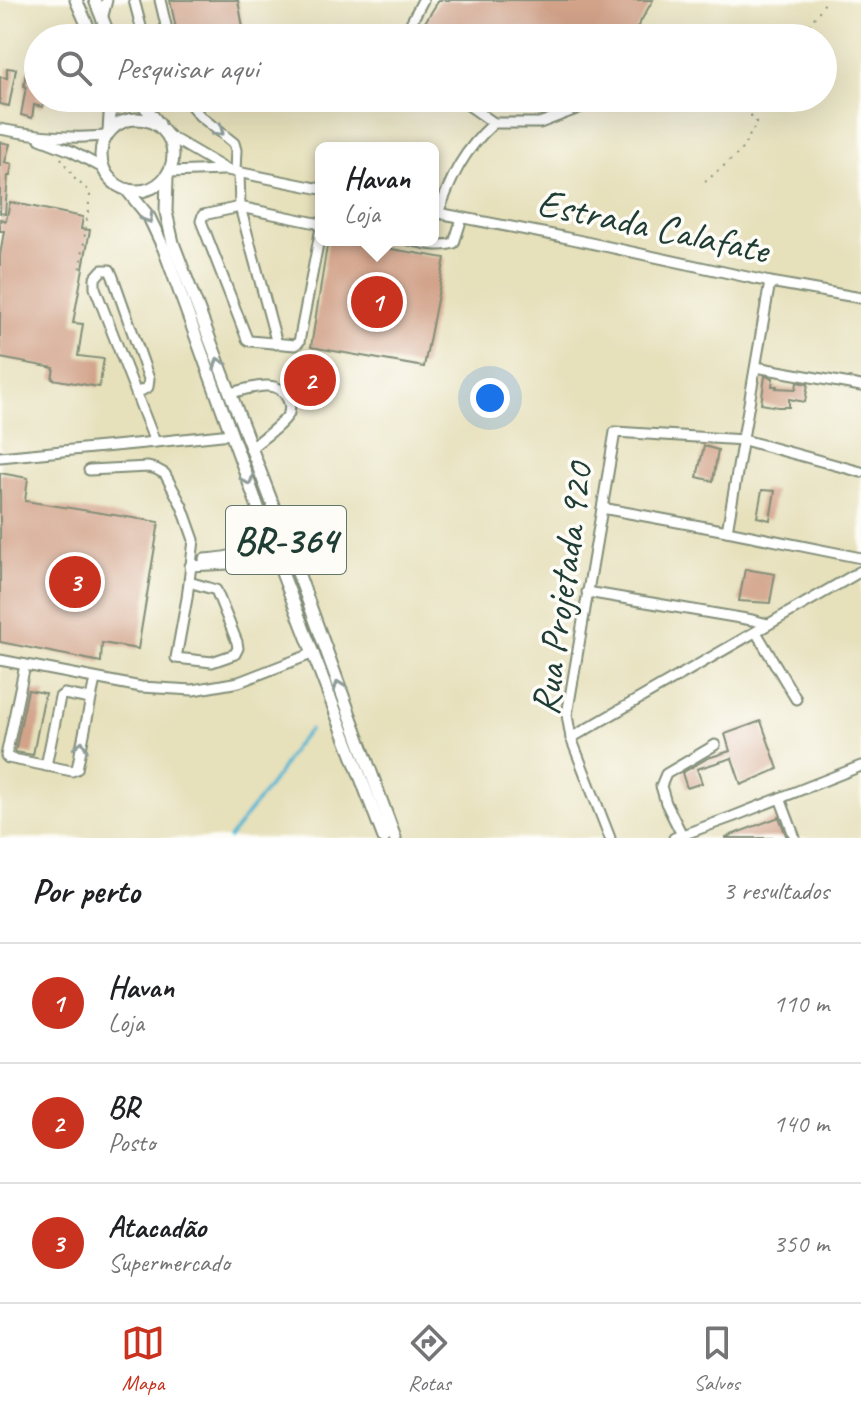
<!DOCTYPE html>
<html lang="pt">
<head>
<meta charset="utf-8">
<style>
	:root { --surface:#fff; --page:#f6f6f6; --text:#202124; --muted:#757577; --line:#e0e0e0; --accent:#c8321e }
	body { margin:0; font-family:Caveat,sans-serif; background:var(--page); color:var(--text) }
	.you { position:absolute; left:490px; top:398px; width:28px; height:28px; margin:-20px; border:6px solid #fff; border-radius:50%; background:#1a73e8; box-shadow:0 0 0 12px #1a73e833 }
	.badge { display:grid; place-items:center; width:52px; height:52px; border-radius:50%; background:var(--accent); color:#fff; font-size:26px; font-weight:700 }
	.pin { position:absolute; translate:-50% -50%; border:4px solid #fff; box-shadow:0 2px 8px #0006 }
	.popup { position:absolute; left:315px; top:142px; width:124px; height:104px; box-sizing:border-box; display:grid; place-content:center; border-radius:12px; background:var(--surface); filter:drop-shadow(0 2px 6px #0005); font-size:26px; white-space:nowrap; color:var(--muted) }
	.popup b { font-size:30px; color:var(--text) }
	.popup::after { content:''; position:absolute; left:50%; top:100%; margin-left:-16px; border:16px solid transparent; border-top-color:var(--surface) }
	.list { margin:0; padding:0; list-style:none }
	h2 { display:flex; justify-content:space-between; align-items:center; height:104px; margin:0; padding:0 32px; font-size:34px }
	h2 small { font-size:26px; font-weight:400; color:var(--muted) }
	.list li { display:grid; grid-template-columns:52px 1fr auto; gap:24px; align-items:center; box-sizing:border-box; height:120px; padding:0 32px; border-top:2px solid var(--line) }
	.list b { display:block; font-size:30px; white-space:nowrap }
	.list p { margin:0; font-size:26px; white-space:nowrap; color:var(--muted) }
	.list em { font-size:26px; font-style:normal; color:var(--muted) }
	.icon { flex:none; width:44px; height:44px; fill:none; stroke:currentColor; stroke-width:2; stroke-linecap:round; stroke-linejoin:round }
	.map { position:relative; flex:none; width:861px; height:838px; overflow:hidden }
	.search { position:absolute; background:var(--surface); box-shadow:0 8px 32px #0002; left:24px; right:24px; top:24px; height:88px; display:flex; align-items:center; gap:20px; box-sizing:border-box; padding:0 28px; border-radius:44px; color:var(--muted); font-size:30px }
	.sheet { height:464px; background:var(--surface) }
	nav { display:flex; justify-content:space-around; align-items:center; box-sizing:border-box; height:112px; border-top:2px solid var(--line); background:var(--surface); font-size:22px; color:var(--muted) }
	nav a { display:grid; justify-items:center; gap:4px }
	nav .on { color:var(--accent) }
	.map>svg:first-child { display:block }
	.lines { fill:none; stroke-linecap:round; stroke-linejoin:round }
	.stream { stroke:#55b6d3; stroke-width:3 }
	.building { fill:#d2a289 }
	.minor-casing { stroke:#828e78; stroke-width:13 }
	.major-casing { stroke:#828e78; stroke-width:15 }
	.path { stroke:#828e78; stroke-width:2; stroke-dasharray:2 6; stroke-linecap:butt }
	.minor { stroke:#fff; stroke-width:9 }
	.major { stroke:#fff; stroke-width:11 }
	.oneway { stroke:#8f9e9a }
	.labels { text-anchor:middle; dominant-baseline:central; stroke-width:7; stroke-linejoin:round; paint-order:stroke }
	.shield { fill:#fdfcf7; stroke:#62766e; stroke-width:2 }
	.shield-label { font-size:38px; font-weight:bold; fill:#1f3d34 }
	.street-label { font-size:40px; fill:#1f3d34; stroke:#fdfcf7 }
</style>
</head>
<body>
<div class="map">
<svg width="861" height="838" viewBox="0 0 861 838">
	<rect width="100%" height="100%" fill="#fdfcf7"/>
	<filter id="ink" filterUnits="userSpaceOnUse"><feTurbulence type="fractalNoise" baseFrequency=".0125" numOctaves="2"/><feDisplacementMap in="SourceGraphic" scale="16" xChannelSelector="R" yChannelSelector="G"/><feConvolveMatrix kernelMatrix="1 2 1 2 8 2 1 2 1" color-interpolation-filters="sRGB"/></filter>
	<filter id="wash" filterUnits="userSpaceOnUse"><feTurbulence type="fractalNoise" baseFrequency=".006" numOctaves="4" result="noise"/><feDisplacementMap in="SourceGraphic" scale="32" xChannelSelector="R" yChannelSelector="G"/><feGaussianBlur stdDeviation="1.8" result="paint"/><feColorMatrix in="noise" values="0 0 0 0 0 0 0 0 0 0 0 0 0 0 0 0 0 1.4 0 .05"/><feComposite in="paint" operator="in"/></filter>
	<g filter="url(#wash)">
		<rect width="100%" height="100%" fill="#e6e0bb"/>
		<g class="lines">
			<!-- stream -->
			<path class="stream" d="M229,838L277,776L293,749L310,729"/>
		</g>
		<g id="blocks">
			<!-- building -->
			<g class="building">
				<path d="M170,0H238L245,38H178Z"/>
				<path d="M439,0H653L631,38H415Z"/>
				<path d="M7,68L16,69L9,106L0,104V77L7,78Z"/>
				<path d="M26,71L38,74V98H45L43,107L34,105L32,118L21,115L26,87L24,86Z"/>
				<path d="M0,142L10,144L5,162L12,164L10,176H8L5,214L0,213Z"/>
				<path d="M10,202L83,217L81,229L90,230L73,323L83,324L78,356L104,359L99,387L52,379L54,368L0,358V255L4,231H0V219L6,221Z"/>
				<path d="M328,240H338L445,258L424,367L311,347Z"/>
				<path d="M765,376L773,378L772,386H777L776,388L796,389L797,382L808,384L805,402L789,399V407H778L761,404Z"/>
				<path d="M704,446L718,450L713,481L697,477Z"/>
				<path d="M0,473L28,478L25,501L159,522L138,649L102,643L101,662L0,642Z"/>
				<path d="M762,490L775,491L770,520L757,517Z"/>
				<path d="M745,569L775,574L770,603L739,601Z"/>
				<path d="M28,690L45,693L33,755L15,752Z"/>
				<path d="M761,721L778,769L741,785L732,758L697,769L702,783L687,788L682,773L708,758L730,751L725,734Z"/>
				<path d="M779,817L787,838H726V837Z"/>
			</g>
		</g>
	</g>
	<g filter="url(#ink)">
		<use href="#blocks" fill-opacity="0" stroke="#828e78" stroke-width="2"/>
		<g class="lines">
			<!-- minor casing -->
			<g class="minor-casing">
				<g id="minor">
					<path d="M134,0L144,38"/>
					<path d="M160,0L169,38"/>
					<path d="M102,19L107,0"/>
					<path d="M403,38L423,0"/>
					<path d="M185,98L200,116L234,143L236,150L235,172"/>
					<path d="M458,98L494,123"/>
					<path d="M0,129C35,136 70,139 106,136"/>
					<path d="M169,136L227,170L321,189"/>
					<path d="M40,139L71,151L103,168"/>
					<path d="M170,172L223,170"/>
					<path d="M239,173L240,207L321,224"/>
					<path d="M433,212L563,237L770,282L861,298"/>
					<path d="M438,213C453,174 463,151 494,123H540L592,103L598,98"/>
					<path d="M409,240C423,243 439,248 454,243L462,218"/>
					<path d="M277,344L240,207L203,215L201,221L247,339L250,341L295,345L299,342L321,228"/>
					<path d="M756,367L861,386"/>
					<path d="M137,393L148,387L149,379L113,277L110,270H102L95,278V288L155,442L231,434"/>
					<path d="M231,393C248,389 280,376 288,400C290,404 290,409 289,413C284,424 260,440 251,448"/>
					<path d="M0,457L155,442"/>
					<path d="M89,470L148,467L156,469L165,474L182,506L194,540L187,598L176,658L212,662L235,654L238,648L237,642L216,590L189,582"/>
					<path d="M602,508L727,531L861,558"/>
					<path d="M727,531L770,282"/>
					<path d="M204,559C234,557 246,555 267,531"/>
					<path d="M190,566L248,563L279,565"/>
					<path d="M587,592L752,620L768,624"/>
					<path d="M756,632L796,699"/>
					<path d="M0,660L141,687L193,690L239,682L314,653"/>
					<path d="M25,665L6,756L8,758L72,771L77,769L95,679"/>
					<path d="M571,738L861,571"/>
					<path d="M46,766L60,697L64,694L90,699"/>
					<path d="M780,798L795,838"/>
					<path d="M682,835L666,803L661,786L666,774L715,745"/>
					<path d="M610,838L571,738L567,715L615,432L744,440L861,472"/>
					<path d="M674,838L732,817L861,766"/>
				</g>
			</g>
			<!-- major casing -->
			<g class="major-casing">
				<g id="major">
					<path d="M76,0L93,38"/>
					<path d="M95,0L110,38"/>
					<path d="M138,98L159,124"/>
					<circle cx="137" cy="155" r="36"/>
					<path d="M109,132L111,98"/>
					<path d="M167,176L166,212L173,243L279,521L395,838"/>
					<path d="M127,190L149,217L164,249L279,565L384,838"/>
				</g>
			</g>
			<!-- path -->
			<g class="path">
				<path d="M800,38L827,0"/>
				<path d="M61,158L77,182L85,186L90,195L80,273"/>
				<path d="M705,182L740,152L757,123L749,113L742,100L743,98"/>
			</g>
			<!-- minor -->
			<use href="#minor" class="minor"/>
			<!-- major -->
			<use href="#major" class="major"/>
		</g>
		<!-- one-way arrows -->
		<defs><path id="oneway-chevron" d="M-2-3.5L2.5 0L-2 3.5" fill="none" stroke-width="1.6" stroke-linecap="round" stroke-linejoin="round" transform="scale(2)"/></defs>
		<g class="oneway">
			<use href="#oneway-chevron" transform="translate(219 131) rotate(37)"/>
			<use href="#oneway-chevron" transform="translate(148 218) rotate(59)"/>
			<use href="#oneway-chevron" transform="translate(219 363) rotate(-111)"/>
			<use href="#oneway-chevron" transform="translate(248 480) rotate(70)"/>
			<use href="#oneway-chevron" transform="translate(339 686) rotate(-110)"/>
			<use href="#oneway-chevron" transform="translate(81 746) rotate(-79)"/>
		</g>
	</g>
	<g class="labels">
		<!-- shield labels -->
		<rect class="shield" x="226" y="506" width="120" height="68" rx="6"/>
		<g class="shield-label">
			<text x="286" y="540">BR-364</text>
		</g>
		<!-- street labels -->
		<g class="street-label">
			<text transform="translate(653 226) rotate(12)">Estrada Calafate</text>
			<text transform="translate(562 589) rotate(-82)">Rua Projetada 920</text>
		</g>
	</g>
</svg>
<div class="you"></div>
<div class="pin badge" style="left:377px;top:302px">1</div>
<div class="popup"><b>Havan</b>Loja</div>
<div class="pin badge" style="left:310px;top:380px">2</div>
<div class="pin badge" style="left:75px;top:582px">3</div>
<div class="search"><svg class="icon" aria-label="search" viewBox="0 0 24 24"><circle cx="10" cy="10" r="6"/><path d="M15 15l6 6"/></svg>Pesquisar aqui</div>
</div>
<section class="sheet">
<h2>Por perto<small>3 resultados</small></h2>
<ul class="list">
<li><span class="badge">1</span><div><b>Havan</b><p>Loja</p></div><em>110 m</em></li>
<li><span class="badge">2</span><div><b>BR</b><p>Posto</p></div><em>140 m</em></li>
<li><span class="badge">3</span><div><b>Atacadão</b><p>Supermercado</p></div><em>350 m</em></li>
</ul>
</section>
<nav>
<a class="on"><svg class="icon" aria-label="map" viewBox="0 0 24 24"><path d="M3 6l6-2 6 2 6-2v14l-6 2-6-2-6 2zM9 4v14M15 6v14"/></svg>Mapa</a>
<a><svg class="icon" aria-label="directions" viewBox="0 0 24 24"><path d="M12 3l9 9-9 9-9-9zM9 14v-3h6M13 9l2 2-2 2"/></svg>Rotas</a>
<a><svg class="icon" aria-label="saved" viewBox="0 0 24 24"><path d="M7 4h10v16l-5-4-5 4z"/></svg>Salvos</a>
</nav>
</body>
</html>
